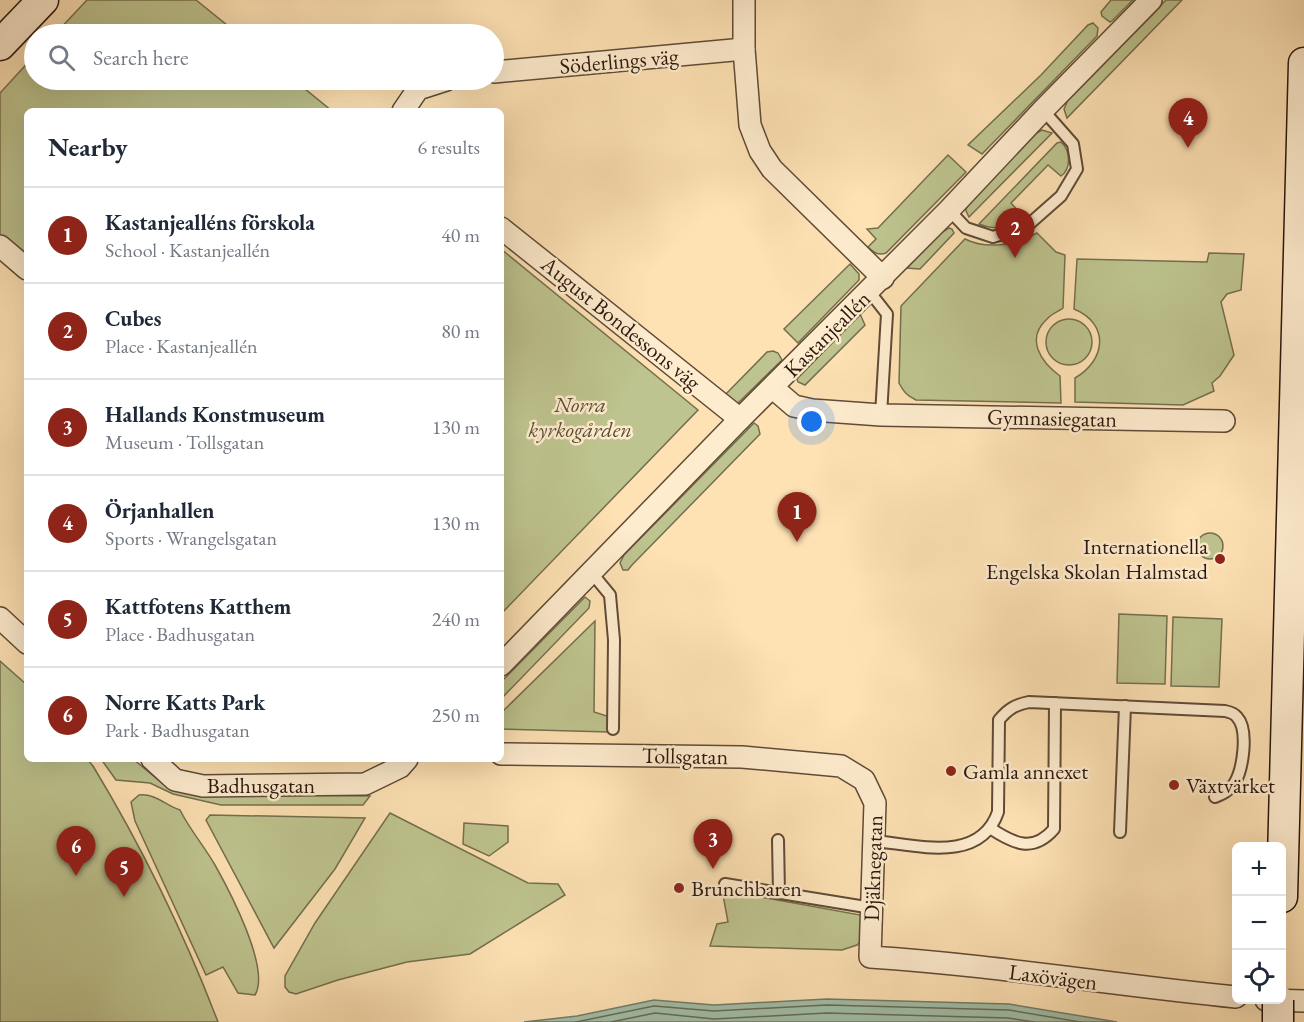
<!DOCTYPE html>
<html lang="en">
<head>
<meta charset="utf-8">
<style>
	:root { --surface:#fff; --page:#f6f6f7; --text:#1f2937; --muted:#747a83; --line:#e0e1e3; --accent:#8f2418 }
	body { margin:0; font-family:"EB Garamond",serif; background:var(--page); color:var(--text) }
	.controls { position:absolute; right:18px; bottom:18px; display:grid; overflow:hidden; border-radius:9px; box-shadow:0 6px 24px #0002 }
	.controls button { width:54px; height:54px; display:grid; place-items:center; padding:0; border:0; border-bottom:2px solid var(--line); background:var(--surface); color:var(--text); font:30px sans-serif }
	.you { position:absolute; left:812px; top:422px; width:21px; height:21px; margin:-15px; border:4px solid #fff; border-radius:50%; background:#1a73e8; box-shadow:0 0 0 9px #1a73e833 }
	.badge { display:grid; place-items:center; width:39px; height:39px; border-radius:50%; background:var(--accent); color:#fff; font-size:20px; font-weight:700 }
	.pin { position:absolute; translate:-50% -50px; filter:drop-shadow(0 2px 3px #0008) }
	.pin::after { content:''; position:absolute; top:32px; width:21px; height:18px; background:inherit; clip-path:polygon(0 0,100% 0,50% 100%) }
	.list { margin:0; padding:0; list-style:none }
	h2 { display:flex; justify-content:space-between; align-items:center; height:78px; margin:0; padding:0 24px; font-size:26px }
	h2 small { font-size:20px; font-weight:400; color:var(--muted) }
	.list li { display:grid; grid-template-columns:39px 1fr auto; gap:18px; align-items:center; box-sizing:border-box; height:96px; padding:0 24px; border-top:2px solid var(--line) }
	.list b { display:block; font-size:22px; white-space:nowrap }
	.list p { margin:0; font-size:20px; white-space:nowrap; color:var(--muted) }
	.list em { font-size:20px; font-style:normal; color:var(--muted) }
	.icon { flex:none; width:33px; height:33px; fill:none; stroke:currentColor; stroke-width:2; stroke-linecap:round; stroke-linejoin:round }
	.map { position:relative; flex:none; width:1304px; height:1022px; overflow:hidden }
	.search { position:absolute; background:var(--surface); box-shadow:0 6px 24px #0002; left:24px; top:24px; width:480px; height:66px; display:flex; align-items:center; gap:15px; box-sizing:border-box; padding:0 21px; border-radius:33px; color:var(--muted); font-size:22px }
	.panel { position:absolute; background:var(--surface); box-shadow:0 6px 24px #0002; left:24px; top:108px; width:480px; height:654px; border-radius:9px }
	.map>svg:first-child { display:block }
	.green { fill:#bec48f; stroke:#756e4e; stroke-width:1.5 }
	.water { fill:#a1bfa8; stroke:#727c6a; stroke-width:1.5 }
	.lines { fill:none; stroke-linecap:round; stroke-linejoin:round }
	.shore { stroke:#666b5a; stroke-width:1.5 }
	.lane-casing { stroke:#604a37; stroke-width:14 }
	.street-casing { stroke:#604a37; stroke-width:24 }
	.secondary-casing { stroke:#2c170d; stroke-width:33 }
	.lane { stroke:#feecce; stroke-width:10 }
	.street { stroke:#feecce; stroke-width:21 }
	.secondary { stroke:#feecce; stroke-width:30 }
	.secondary-bridge-casing { stroke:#2c170d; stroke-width:33; stroke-linecap:butt }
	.secondary-bridge { stroke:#feecce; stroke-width:30 }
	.poi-dot { fill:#8f2418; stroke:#feecce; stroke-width:2 }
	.labels { text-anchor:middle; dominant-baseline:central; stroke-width:5; stroke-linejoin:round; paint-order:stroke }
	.street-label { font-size:22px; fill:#2c170d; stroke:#feecce }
	.park-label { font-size:22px; font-style:italic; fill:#584b34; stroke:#feecce }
	.poi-label { font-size:22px; fill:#2c170d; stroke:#feecce; text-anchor:start }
</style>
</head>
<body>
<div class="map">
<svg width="1304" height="1022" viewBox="0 0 1304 1022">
	<rect width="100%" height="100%" fill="#fee2b4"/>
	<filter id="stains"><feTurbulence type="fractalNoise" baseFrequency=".00333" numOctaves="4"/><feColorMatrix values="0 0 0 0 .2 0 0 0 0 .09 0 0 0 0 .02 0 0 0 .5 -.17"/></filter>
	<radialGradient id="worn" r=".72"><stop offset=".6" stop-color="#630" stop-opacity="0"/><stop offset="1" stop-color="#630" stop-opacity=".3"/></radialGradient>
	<!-- green -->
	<g class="green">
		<path d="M87,0H196L238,34H55Z"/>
		<path d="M1111,0H1133L1113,20L1110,22L1102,16L1101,12Z"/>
		<path d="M1166,0H1182L1067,118L1064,109L1068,100Z"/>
		<path d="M1093,23L1098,28L1097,36L982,154L968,145L1041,75L1088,25Z"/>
		<path d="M34,56V80H294L332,111H27V259L0,236V93Z"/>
		<path d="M1042,130L1052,133L969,217L966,211L967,203L1033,135Z"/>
		<path d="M1061,142C1070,150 1072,168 1061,176L1048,165L1011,203L1021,214C1016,230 993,230 979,224L1057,143Z"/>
		<path d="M948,155L966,172L886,253C878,256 873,252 868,247L876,239L867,229L878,228Z"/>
		<path d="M949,228L952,229L954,233L920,269L907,268L937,235Z"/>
		<path d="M1037,233L1056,252L1065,255L1063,308C1058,312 1051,314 1047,319C1025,339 1041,362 1060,376L1061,403L916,400C907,396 903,391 899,383L901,306L965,239C987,250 1016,245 1037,233Z"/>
		<path d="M501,249L698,410L501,614Z"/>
		<path d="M1209,253L1244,254L1241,290L1227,294L1221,302L1234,355L1220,376L1212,383L1214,391L1183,405L1075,402V378C1106,360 1110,324 1074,309L1077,259L1207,262Z"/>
		<path d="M850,264L859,274V280L798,343L784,329Z"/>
		<path d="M860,314L865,325L805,385L798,382L797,379Z"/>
		<circle cx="1069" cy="342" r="23"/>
		<path d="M773,351L778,353L782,360L738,403L731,405L723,397L767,352Z"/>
		<path d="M754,423L758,426L760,434L632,565L628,570H623L620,563L624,555Z"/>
		<circle cx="1210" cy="546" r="13"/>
		<path d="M585,597L590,601L589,608L501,699V682Z"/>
		<path d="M1119,614L1167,616L1165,684L1117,683Z"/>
		<path d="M1173,617L1222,619L1219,687L1171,686Z"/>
		<path d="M595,621L594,712L607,716L609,732L501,729V713Z"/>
		<path d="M0,661L27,685V759H87L93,766C142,847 184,933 218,1022H0Z"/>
		<path d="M101,759H133L161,782L183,791L203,794L370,796L363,805H221L173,794L150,783L116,780Z"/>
		<path d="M139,795C155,793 165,805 180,810C190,830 204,846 215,865C229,890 271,969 255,995L238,993L223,967L206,975L135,821L131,802Z"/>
		<path d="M390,813L528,883L558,884L565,895L470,954L407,962L338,980L296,994L289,992L285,987V976L315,923Z"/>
		<path d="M210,815L365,818L335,869L274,948L206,820Z"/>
		<path d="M464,823L508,826V842L489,856L463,844Z"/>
		<path d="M722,890L866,916L865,937L857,945L842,950L710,946L717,924L728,922Z"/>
	</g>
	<!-- water -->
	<path class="water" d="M827,999L1009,1004L1117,1022H524L577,1016L654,1000L714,1005Z"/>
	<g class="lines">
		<!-- shore -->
		<g class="shore">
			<path d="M576,1022L654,1006L714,1011L827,1005L1009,1010L1080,1022"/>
			<path d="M611,1022L655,1013L714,1019L827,1013L1008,1018L1034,1022"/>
		</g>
		<!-- lane casing -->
		<g class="lane-casing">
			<g id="lane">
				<path d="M949,210L966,228L993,237L1027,226L1061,196L1077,169L1073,144L1043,110"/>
				<path d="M869,291L887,314L881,415"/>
				<path d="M591,572L610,595L614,640L613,729"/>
				<path d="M990,828C1014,844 1033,853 1054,829L1055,703"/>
				<path d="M1120,832L1125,706"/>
				<path d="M778,840L779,893"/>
				<path d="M875,841C917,845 980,864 998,812L999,720C1008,709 1015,705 1029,702L1225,711C1230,712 1234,713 1237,717C1249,730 1243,770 1234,784C1229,791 1222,794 1215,797"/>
				<path d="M725,884L872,908"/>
			</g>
		</g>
		<!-- street casing -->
		<g class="street-casing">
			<g id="street">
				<path d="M744,0V49L750,125L760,151L772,169L883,278"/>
				<path d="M494,72L744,49"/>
				<path d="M403,111L418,89L446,80"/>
				<path d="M501,228L740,419"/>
				<path d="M0,246L27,269"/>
				<path d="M773,388L794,406L812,410L881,415L1224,421"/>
				<path d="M0,618L27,643"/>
				<path d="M501,665L740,419L949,210L1043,110L1151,0"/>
				<path d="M501,754L742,757L841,766L864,780L875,803L870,957C993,965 1114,985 1236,997"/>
				<path d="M152,759L175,780L203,786L365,784L400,767L407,759"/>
				<path d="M1266,1000L1304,1001"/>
			</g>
		</g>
		<!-- secondary casing -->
		<g class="secondary-casing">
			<g id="secondary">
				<path d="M0,45L43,0"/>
				<path d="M1282,897L1304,63"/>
			</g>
		</g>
		<!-- lane -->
		<use href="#lane" class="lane"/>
		<!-- street -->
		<use href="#street" class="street"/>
		<!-- secondary -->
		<use href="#secondary" class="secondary"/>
		<!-- secondary-bridge casing -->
		<g class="secondary-bridge-casing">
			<path id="secondary-bridge" d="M1278,1022V1000"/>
		</g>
		<!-- secondary-bridge -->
		<use href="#secondary-bridge" class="secondary-bridge"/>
	</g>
	<!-- markers -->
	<g class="poi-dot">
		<circle cx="1220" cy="559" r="6"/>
		<circle cx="951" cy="771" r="6"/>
		<circle cx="1174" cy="785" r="6"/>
		<circle cx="679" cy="888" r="6"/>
	</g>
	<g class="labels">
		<!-- street labels -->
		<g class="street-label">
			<text transform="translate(619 61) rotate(-5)">Söderlings väg</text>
			<text transform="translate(621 323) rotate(39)">August Bondessons väg</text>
			<text transform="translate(827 334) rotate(-45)">Kastanjeallén</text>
			<text transform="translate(1052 418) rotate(1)">Gymnasiegatan</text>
			<text transform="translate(685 756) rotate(1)">Tollsgatan</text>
			<text x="261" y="785">Badhusgatan</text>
			<text transform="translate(873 868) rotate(-88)">Djäknegatan</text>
			<text transform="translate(1053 977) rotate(7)">Laxövägen</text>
		</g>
		<!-- park labels -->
		<g class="park-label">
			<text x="580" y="404">Norra<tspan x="580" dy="25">kyrkogården</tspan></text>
		</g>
		<!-- poi labels -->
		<g class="poi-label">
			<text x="1208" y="546" text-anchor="end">Internationella<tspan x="1208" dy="25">Engelska Skolan Halmstad</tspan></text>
			<text x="963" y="771">Gamla annexet</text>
			<text x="1186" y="785">Växtvärket</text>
			<text x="691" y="888">Brunchbaren</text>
		</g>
	</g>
	<rect width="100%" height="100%" filter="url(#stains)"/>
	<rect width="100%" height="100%" fill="url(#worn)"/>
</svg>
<div class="controls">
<button>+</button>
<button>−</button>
<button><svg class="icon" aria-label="locate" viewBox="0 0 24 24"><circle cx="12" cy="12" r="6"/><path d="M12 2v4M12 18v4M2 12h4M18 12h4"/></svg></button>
</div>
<div class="you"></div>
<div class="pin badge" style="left:797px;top:542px">1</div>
<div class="pin badge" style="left:1015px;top:258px">2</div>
<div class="pin badge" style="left:713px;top:869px">3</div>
<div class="pin badge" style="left:1188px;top:148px">4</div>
<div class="pin badge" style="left:124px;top:897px">5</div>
<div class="pin badge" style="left:76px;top:876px">6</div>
<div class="search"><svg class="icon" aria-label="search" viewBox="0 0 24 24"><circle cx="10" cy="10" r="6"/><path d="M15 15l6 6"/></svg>Search here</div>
<section class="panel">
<h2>Nearby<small>6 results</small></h2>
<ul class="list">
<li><span class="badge">1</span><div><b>Kastanjealléns förskola</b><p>School · Kastanjeallén</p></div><em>40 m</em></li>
<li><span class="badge">2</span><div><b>Cubes</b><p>Place · Kastanjeallén</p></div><em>80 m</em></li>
<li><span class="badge">3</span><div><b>Hallands Konstmuseum</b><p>Museum · Tollsgatan</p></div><em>130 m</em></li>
<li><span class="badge">4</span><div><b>Örjanhallen</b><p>Sports · Wrangelsgatan</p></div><em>130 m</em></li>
<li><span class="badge">5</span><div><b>Kattfotens Katthem</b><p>Place · Badhusgatan</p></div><em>240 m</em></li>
<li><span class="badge">6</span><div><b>Norre Katts Park</b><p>Park · Badhusgatan</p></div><em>250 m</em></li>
</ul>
</section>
</div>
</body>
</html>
